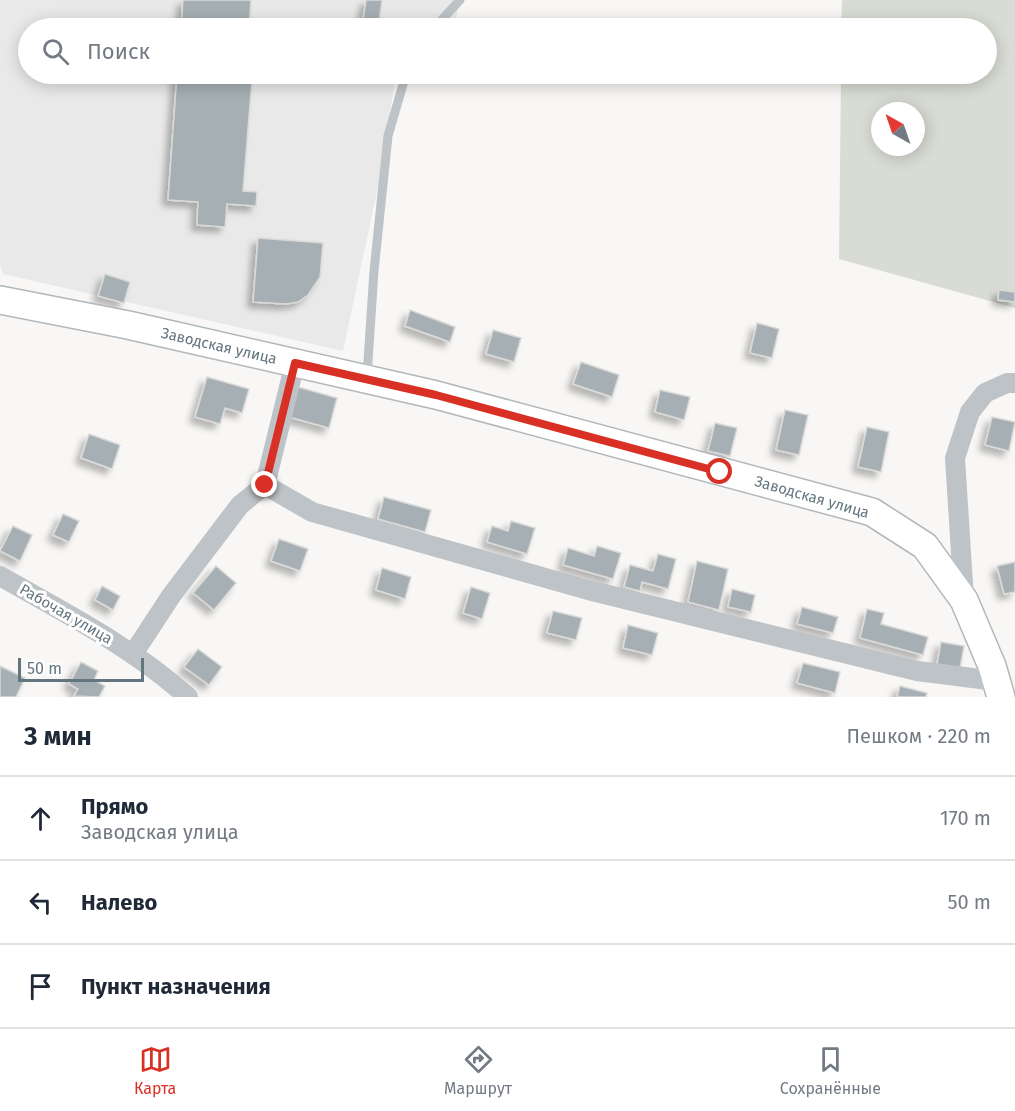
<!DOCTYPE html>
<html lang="ru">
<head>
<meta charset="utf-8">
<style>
	:root { --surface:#fff; --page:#f2f2f3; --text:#1f2937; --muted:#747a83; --line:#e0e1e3; --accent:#d93025 }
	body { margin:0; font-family:"Fira Sans",sans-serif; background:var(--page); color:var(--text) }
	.compass { position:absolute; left:871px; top:102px; width:54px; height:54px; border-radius:50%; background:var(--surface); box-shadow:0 3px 15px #0003; rotate:320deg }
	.scale { position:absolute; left:18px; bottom:15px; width:126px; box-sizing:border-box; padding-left:6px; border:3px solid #63757f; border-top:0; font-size:16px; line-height:21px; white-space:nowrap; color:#63757f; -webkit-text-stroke:4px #fff; paint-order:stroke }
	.stop { position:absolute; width:18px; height:18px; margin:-14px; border:4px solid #d93025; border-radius:50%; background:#fff }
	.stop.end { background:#d93025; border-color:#fff; box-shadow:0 2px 6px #0008 }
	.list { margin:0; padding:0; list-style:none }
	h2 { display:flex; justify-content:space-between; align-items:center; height:78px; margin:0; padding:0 24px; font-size:26px }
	h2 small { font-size:20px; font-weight:400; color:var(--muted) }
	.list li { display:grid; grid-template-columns:39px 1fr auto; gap:18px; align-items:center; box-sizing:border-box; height:84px; padding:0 24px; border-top:2px solid var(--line) }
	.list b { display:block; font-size:22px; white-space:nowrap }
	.list p { margin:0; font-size:20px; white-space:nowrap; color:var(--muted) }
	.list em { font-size:20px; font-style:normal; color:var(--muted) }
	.icon { flex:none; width:33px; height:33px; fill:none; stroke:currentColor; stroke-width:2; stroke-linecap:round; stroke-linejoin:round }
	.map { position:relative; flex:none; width:1015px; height:697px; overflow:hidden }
	.search { position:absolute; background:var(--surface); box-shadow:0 3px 15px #0003; left:18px; right:18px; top:18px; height:66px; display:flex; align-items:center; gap:15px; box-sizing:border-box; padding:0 21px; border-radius:33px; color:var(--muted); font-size:22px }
	.sheet { height:330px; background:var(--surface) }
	nav { display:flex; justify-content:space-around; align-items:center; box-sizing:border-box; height:84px; border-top:2px solid var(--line); background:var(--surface); font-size:16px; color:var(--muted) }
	nav a { display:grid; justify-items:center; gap:3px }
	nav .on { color:var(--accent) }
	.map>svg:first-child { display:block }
	.built { fill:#e8e9e8 }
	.green { fill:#d8dcd4; fill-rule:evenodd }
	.building { fill:#a5afb4; stroke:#d9d9d7; stroke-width:1.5; filter:url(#shadow) }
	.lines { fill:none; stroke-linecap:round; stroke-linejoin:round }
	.secondary-casing { stroke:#b1b7bb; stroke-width:30 }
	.lane { stroke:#bec3c7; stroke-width:9 }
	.street { stroke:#bec3c7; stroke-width:20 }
	.secondary { stroke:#fff; stroke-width:27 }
	.route { stroke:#d93025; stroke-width:8 }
	.labels { text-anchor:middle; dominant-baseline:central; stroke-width:6; stroke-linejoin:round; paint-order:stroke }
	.street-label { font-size:15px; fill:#63757f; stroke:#fff }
</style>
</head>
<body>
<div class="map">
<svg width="1015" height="697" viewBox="0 0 1015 697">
	<defs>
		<filter id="shadow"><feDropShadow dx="-5.5" dy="5.5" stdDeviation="3" flood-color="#0004"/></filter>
	</defs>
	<rect width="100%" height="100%" fill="#f8f7f5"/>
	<!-- built -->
	<path class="built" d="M0,0H460L454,28H28V74H396L379,182L343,351L3,274L0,264Z"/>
	<!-- green -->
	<path class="green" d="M842,0H1015V308L839,259L841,74H986V28H841ZM880,111H916V147H880Z"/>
	<!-- building -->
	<g class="building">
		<path d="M183,0H251L249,28H181Z"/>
		<path d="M366,0H382L379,22L363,20Z"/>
		<path d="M177,74H246V78L252,79L243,191L257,192L256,206L227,204L225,227L197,225L198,202L168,200Z"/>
		<path d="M258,238L323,243L320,277L308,295L298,302L286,304L253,302Z"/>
		<path d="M105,274L130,282L124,303L98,296Z"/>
		<path d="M999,290L1015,292V302L998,300Z"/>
		<path d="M410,310L455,327L450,342L405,326Z"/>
		<path d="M757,323L779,329L772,358L750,353Z"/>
		<path d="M493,330L521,338L514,362L486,354Z"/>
		<path d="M581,362L619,375L612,397L573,384Z"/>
		<path d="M207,377L249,389L242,413L225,408L220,424L195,417Z"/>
		<path d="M298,387L337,398L329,428L289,417Z"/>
		<path d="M660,390L690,397L684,420L655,412Z"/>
		<path d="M785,410L808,415L799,455L776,450Z"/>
		<path d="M992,417L1015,422L1009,451L985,445Z"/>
		<path d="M715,423L737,428L730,456L708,451Z"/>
		<path d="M867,427L889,432L881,472L858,467Z"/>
		<path d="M89,434L120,445L112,469L81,458Z"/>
		<path d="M384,497L431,510L425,532L378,519Z"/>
		<path d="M63,514L79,521L69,542L53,535Z"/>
		<path d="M511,521L535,528L527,554L487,542L492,526L508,531Z"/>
		<path d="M13,526L32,535L20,561L0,551Z"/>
		<path d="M279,539L308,549L300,571L271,561Z"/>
		<path d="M597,546L621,553L613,579L563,565L568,548L594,556Z"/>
		<path d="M658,554L676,559L668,589L642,582L640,591L624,587L630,565L653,571Z"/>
		<path d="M697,561L728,569L719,610L688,602Z"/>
		<path d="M1015,562V592L1004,594L997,566Z"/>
		<path d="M216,566L236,583L214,610L193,593Z"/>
		<path d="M382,568L411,577L405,599L376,590Z"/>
		<path d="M102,586L120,596L113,610L95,600Z"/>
		<path d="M471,587L490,593L482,619L463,613Z"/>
		<path d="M732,589L755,595L751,612L728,607Z"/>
		<path d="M802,607L838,617L833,633L797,624Z"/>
		<path d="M867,609L884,613L881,624L928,637L923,655L860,638Z"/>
		<path d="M553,611L582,618L576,640L547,633Z"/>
		<path d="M628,625L658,633L652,655L623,648Z"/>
		<path d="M941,642L964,646L960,668L937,664Z"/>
		<path d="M198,649L222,667L209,685L184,667Z"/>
		<path d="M81,662L98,671L94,680L105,686L99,697L74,696L78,689L69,684Z"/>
		<path d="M803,663L840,672L835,693L797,683Z"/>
		<path d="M0,666L25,678L16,697H0Z"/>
		<path d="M900,686L927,693L926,697H897Z"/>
	</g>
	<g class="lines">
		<!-- secondary casing -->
		<g class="secondary-casing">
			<path id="secondary" d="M0,300L128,325L436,395L872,512L925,546L964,600L992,666L1001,697"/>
		</g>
		<!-- lane -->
		<g class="lane">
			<path d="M434,28L460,0"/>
			<path d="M367,376L374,271L388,136L406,74"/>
		</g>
		<!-- street -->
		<g class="street">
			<path d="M265,485L312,512L588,590L917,671L996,681"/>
			<path d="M0,576C65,613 132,647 188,697"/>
			<path d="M964,600L955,458L970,412L985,393L1007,383H1015"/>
			<path d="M133,654L171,596L240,505L265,485L295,363"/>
		</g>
		<!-- secondary -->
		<use href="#secondary" class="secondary"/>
	</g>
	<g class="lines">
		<!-- route -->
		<path class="route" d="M265,485L295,363L436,395L720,472"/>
	</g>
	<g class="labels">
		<!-- street labels -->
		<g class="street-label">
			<text transform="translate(219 346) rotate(13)">Заводская улица</text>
			<text transform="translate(812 497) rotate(16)">Заводская улица</text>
			<text transform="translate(66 614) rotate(30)">Рабочая улица</text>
		</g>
	</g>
</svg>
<svg class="compass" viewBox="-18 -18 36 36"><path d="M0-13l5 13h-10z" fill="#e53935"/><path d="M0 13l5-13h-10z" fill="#747a83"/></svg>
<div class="scale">50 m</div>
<div class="stop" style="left:720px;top:472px"></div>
<div class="stop end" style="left:265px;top:485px"></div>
<div class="search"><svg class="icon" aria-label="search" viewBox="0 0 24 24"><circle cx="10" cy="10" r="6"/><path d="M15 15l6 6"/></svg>Поиск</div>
</div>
<section class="sheet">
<h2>3 мин<small>Пешком · 220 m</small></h2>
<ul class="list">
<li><svg class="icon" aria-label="ahead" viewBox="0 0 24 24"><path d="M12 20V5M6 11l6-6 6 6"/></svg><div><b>Прямо</b><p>Заводская улица</p></div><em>170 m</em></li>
<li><svg class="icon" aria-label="left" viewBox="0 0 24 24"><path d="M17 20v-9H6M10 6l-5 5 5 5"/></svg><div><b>Налево</b></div><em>50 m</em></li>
<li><svg class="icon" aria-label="arrive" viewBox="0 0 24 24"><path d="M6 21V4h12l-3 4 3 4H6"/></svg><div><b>Пункт назначения</b></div></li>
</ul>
</section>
<nav>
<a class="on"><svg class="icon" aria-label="map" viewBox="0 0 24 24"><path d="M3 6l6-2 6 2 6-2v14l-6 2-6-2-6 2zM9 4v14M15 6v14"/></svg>Карта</a>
<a><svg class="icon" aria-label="directions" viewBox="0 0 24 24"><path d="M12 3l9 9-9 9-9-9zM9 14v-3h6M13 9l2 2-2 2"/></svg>Маршрут</a>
<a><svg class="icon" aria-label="saved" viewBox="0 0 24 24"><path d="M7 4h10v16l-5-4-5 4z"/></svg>Сохранённые</a>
</nav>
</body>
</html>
